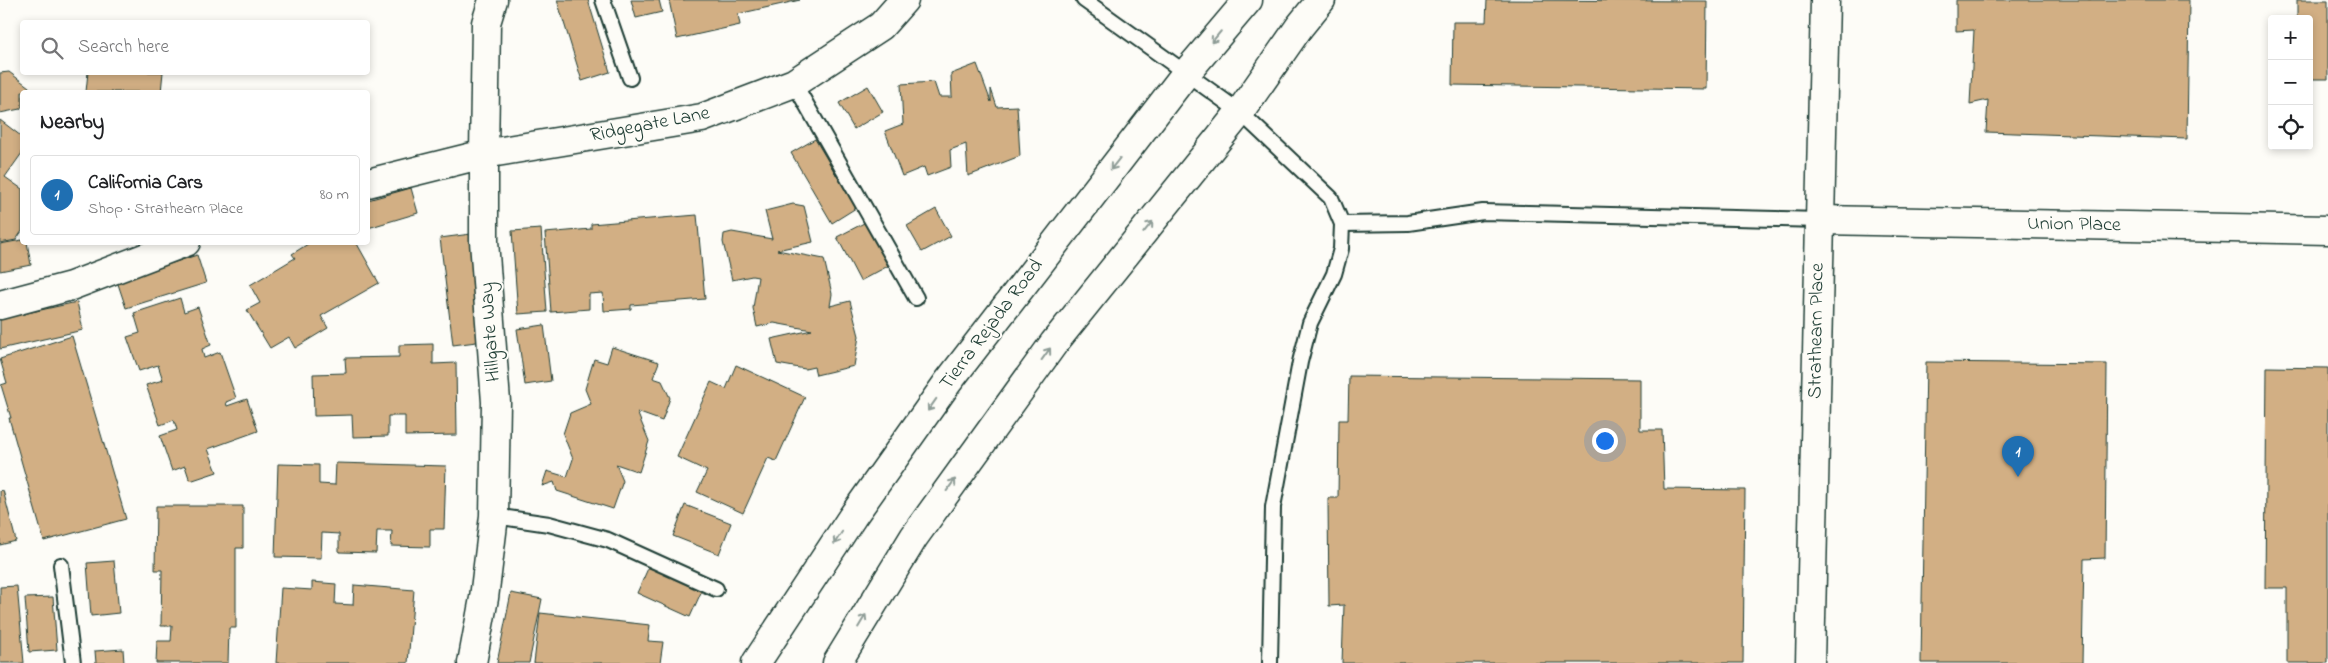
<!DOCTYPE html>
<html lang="en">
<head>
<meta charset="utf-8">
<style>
	:root { --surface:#fff; --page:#f6f6f6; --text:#202124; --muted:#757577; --line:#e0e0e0; --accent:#1f6fb2 }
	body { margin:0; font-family:"Indie Flower",sans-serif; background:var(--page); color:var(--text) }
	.controls { position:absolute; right:15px; top:15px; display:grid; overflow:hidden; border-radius:5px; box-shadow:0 2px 8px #0003 }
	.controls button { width:45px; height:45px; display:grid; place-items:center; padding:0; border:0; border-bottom:1px solid var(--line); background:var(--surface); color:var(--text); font:25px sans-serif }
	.you { position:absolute; left:1604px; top:440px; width:18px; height:18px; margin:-12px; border:4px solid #fff; border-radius:50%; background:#1a73e8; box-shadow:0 0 0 8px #1a73e833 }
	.badge { display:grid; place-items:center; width:32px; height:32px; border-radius:50%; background:var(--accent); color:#fff; font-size:16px; font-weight:700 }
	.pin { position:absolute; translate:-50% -41px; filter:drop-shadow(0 1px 2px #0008) }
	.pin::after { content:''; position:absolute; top:26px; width:18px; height:15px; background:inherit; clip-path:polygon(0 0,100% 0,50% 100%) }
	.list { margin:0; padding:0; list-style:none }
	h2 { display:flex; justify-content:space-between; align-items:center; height:65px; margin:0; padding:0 20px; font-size:21px }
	h2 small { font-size:16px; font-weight:400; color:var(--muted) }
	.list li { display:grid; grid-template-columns:32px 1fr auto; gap:15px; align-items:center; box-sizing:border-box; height:80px; margin:0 10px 10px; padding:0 10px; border:1px solid var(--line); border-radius:5px }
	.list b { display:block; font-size:19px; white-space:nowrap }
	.list p { margin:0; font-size:16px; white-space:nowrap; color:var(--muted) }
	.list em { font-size:16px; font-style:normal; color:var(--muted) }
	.icon { flex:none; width:28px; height:28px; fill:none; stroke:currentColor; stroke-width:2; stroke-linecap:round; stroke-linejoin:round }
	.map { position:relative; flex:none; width:2328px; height:663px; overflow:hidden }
	.search { position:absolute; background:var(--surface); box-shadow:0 2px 8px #0003; left:20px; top:20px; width:350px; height:55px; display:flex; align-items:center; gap:12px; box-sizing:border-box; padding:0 18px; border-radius:5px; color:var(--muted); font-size:19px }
	.panel { position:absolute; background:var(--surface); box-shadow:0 2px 8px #0003; left:20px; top:90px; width:350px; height:155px; border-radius:5px }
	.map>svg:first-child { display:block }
	.building { fill:#d2af84; stroke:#1f3d34 }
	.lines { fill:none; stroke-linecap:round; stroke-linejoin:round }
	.service-casing { stroke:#1f3d34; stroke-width:18 }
	.minor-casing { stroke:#1f3d34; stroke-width:31 }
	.secondary-casing { stroke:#1f3d34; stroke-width:31 }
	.service { stroke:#fdfcf7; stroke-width:14 }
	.minor { stroke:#fdfcf7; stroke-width:28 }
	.secondary { stroke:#fdfcf7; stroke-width:28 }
	.oneway { stroke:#8e9c96 }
	.labels { text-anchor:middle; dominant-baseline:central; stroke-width:4; stroke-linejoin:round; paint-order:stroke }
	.street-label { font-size:20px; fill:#1f3d34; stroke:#fdfcf7 }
</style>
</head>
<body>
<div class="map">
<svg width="2328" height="663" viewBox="0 0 2328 663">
	<rect width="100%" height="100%" fill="#fdfcf7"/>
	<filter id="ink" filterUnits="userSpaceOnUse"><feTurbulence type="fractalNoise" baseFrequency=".02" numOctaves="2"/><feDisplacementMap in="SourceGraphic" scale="10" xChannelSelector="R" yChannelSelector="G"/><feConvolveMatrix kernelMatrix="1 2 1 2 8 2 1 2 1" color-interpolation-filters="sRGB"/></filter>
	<g filter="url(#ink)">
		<!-- building -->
		<g class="building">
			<path d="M557,0H588L610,72L582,81Z"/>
			<path d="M631,0H659L662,12L636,18Z"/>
			<path d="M669,0H800L738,14L740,25L677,39Z"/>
			<path d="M1487,0L1707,1L1706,89L1452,85L1453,22H1486Z"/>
			<path d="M1956,0H2189L2187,139L1986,132L1988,100L1970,104L1974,30L1956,31Z"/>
			<path d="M2297,0H2328V79H2309V19H2297Z"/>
			<path d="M977,64L991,102V89L997,107L1017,106L1020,156L968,176L966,144L950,150L951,167L927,176L924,167L902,176L885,131L903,124L901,84L934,82L939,97H952L951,74Z"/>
			<path d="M9,72L29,87L31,92H22V106L20,109L0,113V73Z"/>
			<path d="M88,72H163L161,92H86Z"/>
			<path d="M868,86L883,112L854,129L839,103Z"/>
			<path d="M0,120L21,136L22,144V153L5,177L22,189V231L16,240L0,243Z"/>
			<path d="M815,139L856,208L832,223L791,153Z"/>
			<path d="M411,188L418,213L368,228V200Z"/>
			<path d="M793,204L804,206L813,242L777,250L824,259L832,294L830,306L850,301L859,336L854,366L816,375L814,367L805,369L777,364L771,339L812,330L774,323L757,327L753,308L758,277L752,276L732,280L723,242L724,234L732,232L772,239L765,211Z"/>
			<path d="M936,209L951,236L922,252L907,226Z"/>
			<path d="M697,215L705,299L631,305V309L604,311L603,293L589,294V309L551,312L545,233L591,229V224Z"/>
			<path d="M866,222L888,266L860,281L837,237Z"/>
			<path d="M541,229L547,312L518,314L512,231Z"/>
			<path d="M471,234L484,341L453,345L440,238Z"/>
			<path d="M22,240V242H27L31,265L0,271V244Z"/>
			<path d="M311,242H356L379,283L321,316L328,328L295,348L289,337L270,348L247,310L260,303L250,285L295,258L292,254Z"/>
			<path d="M197,255L206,283L126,308L117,281Z"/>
			<path d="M180,298L184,312L198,307L211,345L202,349L204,358L220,352L236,398L226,402L227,406L247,399L258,431L208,449L217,472L190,481L185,466L172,471L160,436L177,430L174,420L160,425L146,385L163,380L158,365L139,371L127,337L140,333L134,313Z"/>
			<path d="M77,302L83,330L0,349V319Z"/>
			<path d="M544,325L551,381L525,385L517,329Z"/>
			<path d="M72,336L126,519L44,541L9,418H11L1,385L7,383L0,359Z"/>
			<path d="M433,344V364L456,363L457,435L405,436V416H388V436L353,437L352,415L314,416L313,374L346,373L345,358L399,357V345Z"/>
			<path d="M612,347L659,362L653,378L662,381L670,398L662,421L637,412L649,441L639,472L616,464L623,481L613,509L557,491L554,482L542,486L547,471L567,477L573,459L563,434L570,413L591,404L585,389L594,359L607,363Z"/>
			<path d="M1926,362L2107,364L2105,558L2084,559L2082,663H1921Z"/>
			<path d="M736,365L805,397L776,461L768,458L743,513L697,492L707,471L677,457L711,382L726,389Z"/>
			<path d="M2267,367L2328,368V663H2287V588H2265Z"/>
			<path d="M1349,376L1640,379V430H1662L1664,489L1745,490L1743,663H1342L1344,605L1329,606L1328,498H1338L1339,420H1348Z"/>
			<path d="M336,463L446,466L444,529H430V547L391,546L392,531H377L376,553L339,552V534L322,533L321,558L275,557L278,464L319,465V484L335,485Z"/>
			<path d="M3,490L16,541L0,545V491Z"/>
			<path d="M685,505L731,523L719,554L673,536Z"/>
			<path d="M156,506H243V548H236V628H229L228,663H156L157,641H171L172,626H161L162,570H155Z"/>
			<path d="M114,561L119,613L91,616L87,563Z"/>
			<path d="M650,564L703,588L690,617L637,593Z"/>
			<path d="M312,582L336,584L335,604L353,605L354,585L414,590L408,663H276L281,588L312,590Z"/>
			<path d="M17,586L24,663H0V587Z"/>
			<path d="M511,593L542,599L529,663H497Z"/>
			<path d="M53,597L57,650L29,652L25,598Z"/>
			<path d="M540,613L650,625L648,641L663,642L660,663H534Z"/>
			<path d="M123,649L124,663H96L95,651Z"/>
		</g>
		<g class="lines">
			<!-- service casing -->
			<g class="service-casing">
				<g id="service">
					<path d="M603,0L630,78"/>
					<path d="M1084,0L1240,112L1331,198L1342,224L1341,249L1334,274L1310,323L1300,362L1273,507L1270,663"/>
					<path d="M794,83L916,298"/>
					<path d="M1342,224L1408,223L1483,212L1820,220"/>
					<path d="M494,516L549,524L608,540L716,589"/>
					<path d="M61,565L73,663"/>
				</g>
			</g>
			<!-- minor casing -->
			<g class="minor-casing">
				<g id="minor">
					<path d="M368,183L484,154L702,118L794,83L881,26L904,0"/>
					<path d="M1820,220L2328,230"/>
					<path d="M0,305L71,286L186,242"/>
					<path d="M472,663L484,598L494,516L496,402L484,241V154L486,23L493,0"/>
					<path d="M1810,663L1825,0"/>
				</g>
			</g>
			<!-- secondary casing -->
			<g class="secondary-casing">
				<g id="secondary">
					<path d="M756,663L853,516L948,382L1187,72L1248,0"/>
					<path d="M837,663L914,537L1054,343L1240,112L1300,26L1321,0"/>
				</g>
			</g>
			<!-- service -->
			<use href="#service" class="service"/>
			<!-- minor -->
			<use href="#minor" class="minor"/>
			<!-- secondary -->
			<use href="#secondary" class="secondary"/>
		</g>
		<!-- one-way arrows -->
		<defs><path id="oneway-shaft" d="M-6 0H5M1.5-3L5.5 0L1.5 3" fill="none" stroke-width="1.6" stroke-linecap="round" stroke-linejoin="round" transform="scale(1.25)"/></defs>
		<g class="oneway">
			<use href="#oneway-shaft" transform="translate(1216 37) rotate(130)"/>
			<use href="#oneway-shaft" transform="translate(1115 164) rotate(128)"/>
			<use href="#oneway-shaft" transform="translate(1148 227) rotate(-51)"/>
			<use href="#oneway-shaft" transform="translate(1046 354) rotate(-54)"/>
			<use href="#oneway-shaft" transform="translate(932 405) rotate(125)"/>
			<use href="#oneway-shaft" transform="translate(951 485) rotate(-54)"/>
			<use href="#oneway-shaft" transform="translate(838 538) rotate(123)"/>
			<use href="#oneway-shaft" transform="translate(862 621) rotate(-59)"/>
		</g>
	</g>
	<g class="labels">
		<!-- street labels -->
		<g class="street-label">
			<text transform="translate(650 125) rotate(-11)">Ridgegate Lane</text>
			<text transform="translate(2074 225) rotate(1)">Union Place</text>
			<text transform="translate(992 325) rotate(-53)">Tierra Rejada Road</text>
			<text transform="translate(1817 331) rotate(-89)">Strathearn Place</text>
			<text transform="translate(491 332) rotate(-94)">Hillgate Way</text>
		</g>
	</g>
</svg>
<div class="controls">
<button>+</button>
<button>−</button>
<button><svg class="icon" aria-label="locate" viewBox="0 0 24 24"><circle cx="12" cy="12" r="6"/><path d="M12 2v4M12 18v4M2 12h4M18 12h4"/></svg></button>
</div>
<div class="you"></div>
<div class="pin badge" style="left:2018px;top:477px">1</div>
<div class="search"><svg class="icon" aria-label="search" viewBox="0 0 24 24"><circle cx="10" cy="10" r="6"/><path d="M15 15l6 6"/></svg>Search here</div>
<section class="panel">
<h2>Nearby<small></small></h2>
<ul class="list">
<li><span class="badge">1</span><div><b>California Cars</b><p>Shop · Strathearn Place</p></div><em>80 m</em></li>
</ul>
</section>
</div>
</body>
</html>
